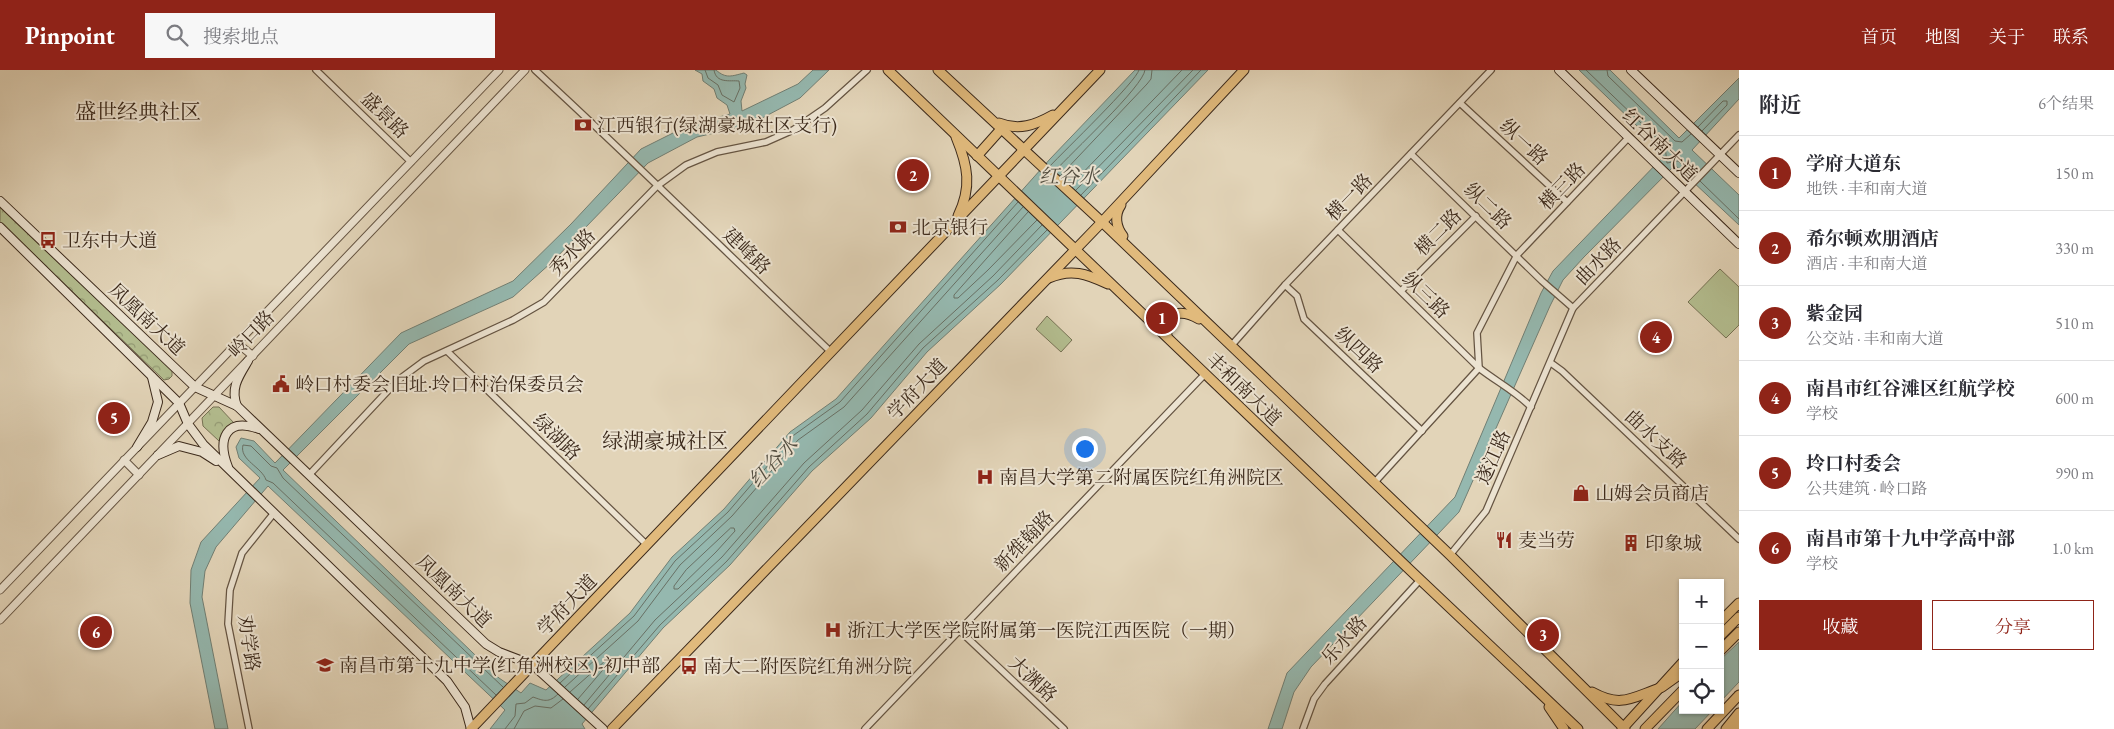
<!DOCTYPE html>
<html lang="zh">
<head>
<meta charset="utf-8">
<style>
	:root { --surface:#fff; --page:#f7f7f7; --text:#2b2b33; --muted:#7c7c81; --line:#e1e1e2; --accent:#8f2418 }
	body { margin:0; font-family:"EB Garamond","Noto Serif SC",serif; background:var(--page); color:var(--text) }
	.controls { position:absolute; right:15px; bottom:15px; display:grid; overflow:hidden; border-radius:0px; box-shadow:0 1px 4px #0004 }
	.controls button { width:45px; height:45px; display:grid; place-items:center; padding:0; border:0; border-bottom:1px solid var(--line); background:var(--surface); color:var(--text); font:25px sans-serif }
	.you { position:absolute; left:1084px; top:378px; width:18px; height:18px; margin:-12px; border:4px solid #fff; border-radius:50%; background:#1a73e8; box-shadow:0 0 0 8px #1a73e833 }
	.badge { display:grid; place-items:center; width:32px; height:32px; border-radius:50%; background:var(--accent); color:#fff; font-size:16px; font-weight:700 }
	.pin { position:absolute; translate:-50% -50%; border:2px solid #fff; box-shadow:0 1px 5px #0006 }
	.list { margin:0; padding:0; list-style:none }
	h2 { display:flex; justify-content:space-between; align-items:center; height:65px; margin:0; padding:0 20px; font-size:21px }
	h2 small { font-size:16px; font-weight:400; color:var(--muted) }
	.list li { display:grid; grid-template-columns:32px 1fr auto; gap:15px; align-items:center; box-sizing:border-box; height:75px; padding:0 20px; border-top:1px solid var(--line) }
	.list b { display:block; font-size:19px; white-space:nowrap }
	.list p { margin:0; font-size:16px; white-space:nowrap; color:var(--muted) }
	.list em { font-size:16px; font-style:normal; color:var(--muted) }
	.actions { display:flex; gap:10px; padding:15px 20px }
	.actions a { flex:1; padding:11px 0; border:1px solid var(--accent); border-radius:0px; text-align:center; font-size:18px; color:var(--accent) }
	.actions .main { background:var(--accent); color:#fff }
	.icon { flex:none; width:28px; height:28px; fill:none; stroke:currentColor; stroke-width:2; stroke-linecap:round; stroke-linejoin:round }
	.map { position:relative; flex:none; width:1739px; height:659px; overflow:hidden }
	header { display:flex; align-items:center; gap:30px; box-sizing:border-box; height:70px; padding:0 25px; background:var(--accent); color:#fff }
	header strong { font-size:24px }
	nav { display:flex; gap:28px; margin-inline-start:auto; font-size:18px }
	.search { width:350px; height:45px; background:var(--page); display:flex; align-items:center; gap:12px; box-sizing:border-box; padding:0 18px; border-radius:0px; color:var(--muted); font-size:19px }
	main { display:flex }
	aside { flex:1; background:var(--surface) }
	.map>svg:first-child { display:block }
	.forest { fill:url(#forest-crowns); stroke:#777355 }
	.pitch { fill:#b3bd8f; stroke:#777355 }
	.water { fill:#95b8af; stroke:#717f74 }
	.lines { fill:none; stroke-linecap:round; stroke-linejoin:round }
	.shore { stroke:#687065; stroke-width:1 }
	.minor-casing { stroke:#655442; stroke-width:8 }
	.tertiary-casing { stroke:#655442; stroke-width:9 }
	.secondary-casing { stroke:#3b291b; stroke-width:10 }
	.primary-casing { stroke:#3b291b; stroke-width:11 }
	.trunk-casing { stroke:#3b291b; stroke-width:11 }
	.minor { stroke:#ece3d1; stroke-width:5.5 }
	.tertiary { stroke:#ece3d1; stroke-width:7 }
	.secondary { stroke:#ece3d1; stroke-width:8 }
	.primary { stroke:#e1ba7c; stroke-width:9 }
	.trunk { stroke:#e1ba7c; stroke-width:9 }
	.labels { text-anchor:middle; dominant-baseline:central; stroke-width:4; stroke-linejoin:round; paint-order:stroke }
	.street-label { font-size:19px; fill:#3b291b; stroke:#ece3d1 }
	.poi-label { font-size:19px; fill:#3b291b; stroke:#ece3d1; text-anchor:start }
	.water-label { font-size:20px; font-style:italic; fill:#524d40; stroke:#ece3d1 }
	.quarter-label { font-size:21px; fill:#3b291b; stroke:#ece3d1 }
</style>
</head>
<body>
<header>
<strong>Pinpoint</strong>
<div class="search"><svg class="icon" aria-label="search" viewBox="0 0 24 24"><circle cx="10" cy="10" r="6"/><path d="M15 15l6 6"/></svg>搜索地点</div>
<nav><a>首页</a><a>地图</a><a>关于</a><a>联系</a></nav>
</header>
<main>
<div class="map">
<svg width="1739" height="659" viewBox="0 0 1739 659">
	<defs>
		<pattern id="forest-crowns" width="20" height="18" patternUnits="userSpaceOnUse" patternTransform="scale(1.25)"><rect width="20" height="18" fill="#b3bd8f"/><path d="M2 6a3 3 0 1 1 6 0M12 15a3 3 0 1 1 6 0" fill="none" stroke="#939a74"/></pattern>
	</defs>
	<rect width="100%" height="100%" fill="#e2d4b8"/>
	<filter id="stains"><feTurbulence type="fractalNoise" baseFrequency=".004" numOctaves="4"/><feColorMatrix values="0 0 0 0 .2 0 0 0 0 .09 0 0 0 0 .02 0 0 0 .5 -.17"/></filter>
	<radialGradient id="worn" r=".72"><stop offset=".6" stop-color="#630" stop-opacity="0"/><stop offset="1" stop-color="#630" stop-opacity=".3"/></radialGradient>
	<!-- forest -->
	<g class="forest">
		<path d="M0,135L172,299V306L169,309L164,310L0,152Z"/>
		<path d="M213,337H219L234,353L229,356L219,371L203,356L202,348Z"/>
	</g>
	<!-- pitch -->
	<g class="pitch">
		<path d="M1720,199L1739,217V255L1726,268L1688,232Z"/>
		<path d="M1047,246L1072,270L1061,282L1036,259Z"/>
	</g>
	<!-- water -->
	<g class="water">
		<path d="M695,0H716C726,9 732,6 744,3L747,5L745,14L746,18L741,31L742,41L798,14L813,0H829L800,28L749,55L697,67L648,93L552,192L513,227L409,274L283,400L499,608L521,623L530,613L546,620L630,543L672,487L724,439L790,362L836,329L1050,89L1135,0H1208L1001,214L927,282L871,348L812,401L730,495L663,558L582,654L585,659H490L505,640L268,416L216,477L205,501L202,527L228,659H215L190,533L191,500L201,472L260,408L239,388L236,377L241,368L254,371L275,393L401,263L513,211L571,154L641,79L687,56L730,44L727,35L717,28L714,19L703,11L702,4Z"/>
		<path d="M1579,0H1610L1679,68L1739,8V29L1692,80L1739,125V155L1675,95L1584,187L1563,210L1550,236L1459,442L1311,597L1294,622L1282,659H1268L1287,603L1455,427L1541,223L1553,201L1661,89L1662,80Z"/>
		<path d="M1739,572V612L1720,632V590Z"/>
		<path d="M1683,631V640H1713L1695,659H1658Z"/>
	</g>
	<g class="lines">
		<!-- shore -->
		<g class="shore">
			<path d="M705,0L708,8L718,15L722,25L734,32L740,18L739,11C730,10 716,14 714,0"/>
			<path d="M1586,0L1665,76L1667,93L1678,91L1695,105"/>
			<path d="M1607,0L1608,6L1675,71L1682,72L1691,64"/>
			<path d="M1698,57L1723,31H1727V35L1702,61"/>
			<path d="M1050,96C1063,82 1137,11 1139,0"/>
			<path d="M1055,101C1070,84 1144,16 1145,0"/>
			<path d="M1060,106L1147,14L1151,9L1152,0"/>
			<path d="M1700,111L1739,149"/>
			<path d="M1071,115L1182,0"/>
			<path d="M1076,120L1193,0"/>
			<path d="M1081,125L1201,0"/>
			<path d="M1028,142L954,225V228H958L988,200L1037,150"/>
			<path d="M731,458H734L735,461L716,482L678,519H674V516L686,500Z"/>
			<path d="M560,613L634,546L675,491L728,442L794,365L840,332L1018,132"/>
			<path d="M565,617L638,551L680,495L732,446L798,370L844,337L1023,137"/>
			<path d="M570,622L605,591H608V594L578,629"/>
			<path d="M496,625L273,413L266,410C262,397 239,390 243,375L251,376L271,396L277,398L283,408L503,617"/>
			<path d="M584,635L655,550L722,487L804,393L862,340L919,274L993,206L1042,155"/>
			<path d="M588,639L660,555L727,491L809,397L867,344L923,278L998,210L1047,160"/>
			<path d="M505,659L515,646L516,634L525,633L533,627C544,631 549,633 558,624"/>
			<path d="M514,659L524,641L535,636L551,638L563,629"/>
		</g>
		<!-- minor casing -->
		<g class="minor-casing">
			<g id="minor">
				<path d="M316,0L411,92"/>
				<path d="M535,0C635,92 732,188 831,282"/>
				<path d="M1460,33L1567,132"/>
				<path d="M1411,84L1542,211L1573,238"/>
				<path d="M1338,160L1479,298C1497,312 1515,321 1531,337"/>
				<path d="M1285,215L1297,226L1304,249L1422,361"/>
				<path d="M1401,221L1476,146"/>
				<path d="M1231,276L1285,215L1491,0"/>
				<path d="M447,281L647,475"/>
				<path d="M1551,293L1562,301L1739,469"/>
				<path d="M309,405L397,311L424,291L513,250L544,232L657,116L686,95L717,82L766,72L793,60L825,38L867,0"/>
				<path d="M1374,413L1479,298L1477,263L1517,185L1629,67"/>
				<path d="M1450,485L1486,441L1573,238L1739,65"/>
				<path d="M959,560L1064,659"/>
				<path d="M249,659L228,554L230,520L242,483L274,443"/>
				<path d="M865,659L1205,304"/>
				<path d="M1303,659L1314,629L1325,614L1420,510"/>
			</g>
		</g>
		<!-- tertiary casing -->
		<g class="tertiary-casing">
			<g id="tertiary">
				<path d="M237,273L253,286"/>
				<path d="M124,390L139,405"/>
				<path d="M0,520L499,0"/>
				<path d="M0,550L525,0"/>
			</g>
		</g>
		<!-- secondary casing -->
		<g class="secondary-casing">
			<g id="secondary">
				<path d="M1559,0L1739,174"/>
				<path d="M1631,0L1739,103"/>
				<path d="M0,131L195,317L237,336L486,574L499,582L533,595L603,659"/>
				<path d="M0,157L179,333L188,354L203,374L447,611L465,637L471,659"/>
				<path d="M237,336C230,318 239,306 248,291"/>
				<path d="M137,377L152,352L158,332L152,307"/>
				<path d="M158,385L179,376L202,382L216,391"/>
				<path d="M228,397C217,369 226,347 259,359"/>
			</g>
		</g>
		<!-- primary casing -->
		<g class="primary-casing">
			<g id="primary">
				<path d="M888,0L1411,501L1578,659"/>
				<path d="M938,0L1102,152L1450,485L1625,659"/>
				<path d="M999,53C1019,61 1035,55 1053,45"/>
				<path d="M956,67C968,96 972,117 958,146"/>
				<path d="M977,86L1002,58"/>
				<path d="M1121,135C1114,145 1116,157 1123,166"/>
				<path d="M1049,208C1071,198 1087,204 1108,214"/>
				<path d="M1167,264L1162,255C1172,240 1185,241 1199,249"/>
				<path d="M1720,552L1739,533"/>
				<path d="M1592,622C1621,638 1631,628 1660,618"/>
				<path d="M1549,637L1564,659"/>
				<path d="M471,659L1100,0"/>
				<path d="M612,659L1102,152L1244,0"/>
				<path d="M1622,659L1683,592"/>
				<path d="M1732,659L1739,653"/>
			</g>
		</g>
		<!-- trunk casing -->
		<g class="trunk-casing">
			<g id="trunk">
				<path d="M1720,566L1739,547"/>
				<path d="M1720,581L1739,562"/>
				<path d="M1662,617L1683,602"/>
				<path d="M1645,659L1683,620"/>
				<path d="M1707,659L1739,625"/>
				<path d="M1726,659L1739,643"/>
			</g>
		</g>
		<!-- minor -->
		<use href="#minor" class="minor"/>
		<!-- tertiary -->
		<use href="#tertiary" class="tertiary"/>
		<!-- secondary -->
		<use href="#secondary" class="secondary"/>
		<!-- primary -->
		<use href="#primary" class="primary"/>
		<!-- trunk -->
		<use href="#trunk" class="trunk"/>
	</g>
	<!-- icons -->
	<defs>
		<g id="bank-bare" transform="scale(1.35)"><path d="M-6-4H6V4H-6ZM0-2.3a2.3 2.3 0 1 0 0 4.6a2.3 2.3 0 1 0 0-4.6Z" fill="#8f2418" stroke="#ece3d1" stroke-width="2.5" paint-order="stroke"/></g>
		<g id="bus-bare" transform="scale(1.35)"><path d="M-5-6H5V4H4V6H2V4H-2V6H-4V4H-5ZM-3.5-4V0h7V-4ZM-3.5 1.2v1.5H-2V1.2ZM2 1.2v1.5H3.5V1.2Z" fill="#8f2418" stroke="#ece3d1" stroke-width="2.5" paint-order="stroke"/></g>
		<g id="civic-bare" transform="scale(1.35)"><path d="M-.6-6.5H3V-4.5H.6V-3L4-1V1h2V6H-6V1h2V-1L-.6-3ZM-1.2 2.5V6h2.4V2.5Z" fill="#8f2418" stroke="#ece3d1" stroke-width="2.5" paint-order="stroke"/></g>
		<g id="hospital-bare" transform="scale(1.35)"><path d="M-5-5h3v3.5h4V-5h3V5h-3V1.5h-4V5h-3Z" fill="#8f2418" stroke="#ece3d1" stroke-width="2.5" paint-order="stroke"/></g>
		<g id="shop-bare" transform="scale(1.35)"><path d="M-5-2.5h2.3a2.7 3.5 0 0 1 5.4 0H5L5.5 6h-11ZM-1.5-2.5h3a1.5 2.3 0 0 0-3 0Z" fill="#8f2418" stroke="#ece3d1" stroke-width="2.5" paint-order="stroke"/></g>
		<g id="restaurant-bare" transform="scale(1.35)"><path d="M-5-6h1v4h1v-4h1v4h1v-4h1v5L-1.5 .5V6h-2V.5L-5-1ZM5-6V6H3V1.5H1.5Q1.5-4 5-6Z" fill="#8f2418" stroke="#ece3d1" stroke-width="2.5" paint-order="stroke"/></g>
		<g id="building-bare" transform="scale(1.35)"><path d="M-4-6H4V6H1V3H-1V6H-4ZM-2.5-4.3h1.7v1.8h-1.7ZM.8-4.3h1.7v1.8H.8ZM-2.5-1h1.7V.8h-1.7ZM.8-1h1.7V.8H.8Z" fill="#8f2418" stroke="#ece3d1" stroke-width="2.5" paint-order="stroke"/></g>
		<g id="school-bare" transform="scale(1.35)"><path d="M0-5L7-2L0 1L-7-2ZM-4 1L0 2.5L4 1V4Q0 6-4 4Z" fill="#8f2418" stroke="#ece3d1" stroke-width="2.5" paint-order="stroke"/></g>
	</defs>
	<g fill-rule="evenodd">
		<use href="#bank-bare" x="583" y="55"/>
		<use href="#bank-bare" x="898" y="157"/>
		<use href="#bus-bare" x="48" y="170"/>
		<use href="#civic-bare" x="281" y="314"/>
		<use href="#hospital-bare" x="985" y="407"/>
		<use href="#shop-bare" x="1581" y="423"/>
		<use href="#restaurant-bare" x="1504" y="470"/>
		<use href="#building-bare" x="1631" y="473"/>
		<use href="#hospital-bare" x="833" y="560"/>
		<use href="#school-bare" x="325" y="595"/>
		<use href="#bus-bare" x="689" y="596"/>
	</g>
	<g class="labels">
		<!-- street labels -->
		<g class="street-label">
			<text transform="translate(385 45) rotate(44)">盛景路</text>
			<text transform="translate(1524 72) rotate(43)">纵一路</text>
			<text transform="translate(1660 75) rotate(44)">红谷南大道</text>
			<text transform="translate(1562 116) rotate(-46)">横三路</text>
			<text transform="translate(1349 127) rotate(-46)">横一路</text>
			<text transform="translate(1488 136) rotate(44)">纵二路</text>
			<text transform="translate(1438 162) rotate(-45)">横二路</text>
			<text transform="translate(747 181) rotate(44)">建峰路</text>
			<text transform="translate(572 182) rotate(-46)">秀水路</text>
			<text transform="translate(1598 191) rotate(-46)">曲水路</text>
			<text transform="translate(1426 225) rotate(44)">纵三路</text>
			<text transform="translate(147 249) rotate(43)">凤凰南大道</text>
			<text transform="translate(251 264) rotate(-46)">岭口路</text>
			<text transform="translate(1359 280) rotate(43)">纵四路</text>
			<text transform="translate(917 319) rotate(-46)">学府大道</text>
			<text transform="translate(1244 319) rotate(44)">丰和南大道</text>
			<text transform="translate(557 367) rotate(44)">绿湖路</text>
			<text transform="translate(1656 369) rotate(43)">曲水支路</text>
			<text transform="translate(1493 387) rotate(-66)">遂江路</text>
			<text transform="translate(1024 471) rotate(-46)">新维翰路</text>
			<text transform="translate(454 521) rotate(44)">凤凰南大道</text>
			<text transform="translate(567 535) rotate(-46)">学府大道</text>
			<text transform="translate(1344 570) rotate(-48)">乐水路</text>
			<text transform="translate(249 573) rotate(82)">劝学路</text>
			<text transform="translate(1033 609) rotate(43)">大渊路</text>
		</g>
		<!-- poi labels -->
		<g class="poi-label">
			<text x="597" y="55">江西银行(绿湖豪城社区支行)</text>
			<text x="912" y="157">北京银行</text>
			<text x="62" y="170">卫东中大道</text>
			<text x="295" y="314">岭口村委会旧址·坽口村治保委员会</text>
			<text x="999" y="407">南昌大学第二附属医院红角洲院区</text>
			<text x="1595" y="423">山姆会员商店</text>
			<text x="1518" y="470">麦当劳</text>
			<text x="1645" y="473">印象城</text>
			<text x="847" y="560">浙江大学医学院附属第一医院江西医院（一期）</text>
			<text x="339" y="595">南昌市第十九中学(红角洲校区)-初中部</text>
			<text x="703" y="596">南大二附医院红角洲分院</text>
		</g>
		<!-- water labels -->
		<g class="water-label">
			<text x="1069" y="106">红谷水</text>
			<text transform="translate(773 392) rotate(-46)">红谷水</text>
		</g>
		<!-- quarter labels -->
		<g class="quarter-label">
			<text x="138" y="41">盛世经典社区</text>
			<text x="665" y="370">绿湖豪城社区</text>
		</g>
	</g>
	<rect width="100%" height="100%" filter="url(#stains)"/>
	<rect width="100%" height="100%" fill="url(#worn)"/>
</svg>
<div class="controls">
<button>+</button>
<button>−</button>
<button><svg class="icon" aria-label="locate" viewBox="0 0 24 24"><circle cx="12" cy="12" r="6"/><path d="M12 2v4M12 18v4M2 12h4M18 12h4"/></svg></button>
</div>
<div class="you"></div>
<div class="pin badge" style="left:1162px;top:248px">1</div>
<div class="pin badge" style="left:913px;top:105px">2</div>
<div class="pin badge" style="left:1543px;top:565px">3</div>
<div class="pin badge" style="left:1656px;top:267px">4</div>
<div class="pin badge" style="left:114px;top:348px">5</div>
<div class="pin badge" style="left:96px;top:562px">6</div>
</div>
<aside>
<h2>附近<small>6个结果</small></h2>
<ul class="list">
<li><span class="badge">1</span><div><b>学府大道东</b><p>地铁 · 丰和南大道</p></div><em>150 m</em></li>
<li><span class="badge">2</span><div><b>希尔顿欢朋酒店</b><p>酒店 · 丰和南大道</p></div><em>330 m</em></li>
<li><span class="badge">3</span><div><b>紫金园</b><p>公交站 · 丰和南大道</p></div><em>510 m</em></li>
<li><span class="badge">4</span><div><b>南昌市红谷滩区红航学校</b><p>学校</p></div><em>600 m</em></li>
<li><span class="badge">5</span><div><b>坽口村委会</b><p>公共建筑 · 岭口路</p></div><em>990 m</em></li>
<li><span class="badge">6</span><div><b>南昌市第十九中学高中部</b><p>学校</p></div><em>1.0 km</em></li>
</ul>
<div class="actions"><a class="main">收藏</a><a>分享</a></div>
</aside>
</main>
</body>
</html>
